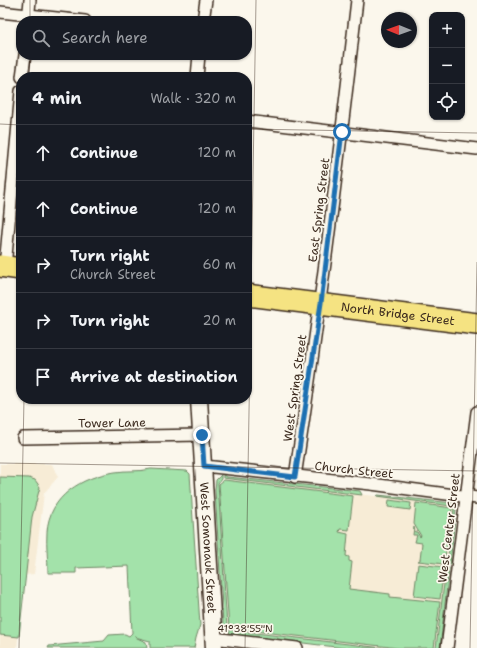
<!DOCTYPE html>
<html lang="en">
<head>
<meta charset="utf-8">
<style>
	:root { --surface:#171b24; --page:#242831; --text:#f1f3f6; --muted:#9ea1a6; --line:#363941 }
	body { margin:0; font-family:"Shantell Sans",sans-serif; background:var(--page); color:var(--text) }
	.controls { position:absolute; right:12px; top:12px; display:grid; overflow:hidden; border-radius:8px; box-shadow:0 1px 3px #0004 }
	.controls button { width:36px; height:36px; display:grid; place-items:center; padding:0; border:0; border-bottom:1px solid var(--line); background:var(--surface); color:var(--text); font:20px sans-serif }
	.compass { position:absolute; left:381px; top:12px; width:36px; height:36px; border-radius:50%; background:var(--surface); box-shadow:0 1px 3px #0004; rotate:271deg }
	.stop { position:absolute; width:12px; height:12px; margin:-9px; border:3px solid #1f6fb2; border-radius:50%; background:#fff }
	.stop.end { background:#1f6fb2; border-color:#fff; box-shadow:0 1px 4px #0008 }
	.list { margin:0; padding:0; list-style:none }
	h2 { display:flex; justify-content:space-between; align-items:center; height:52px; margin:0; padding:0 16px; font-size:17px }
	h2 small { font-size:13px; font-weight:400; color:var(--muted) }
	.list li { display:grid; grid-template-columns:26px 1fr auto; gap:12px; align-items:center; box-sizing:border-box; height:56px; padding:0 16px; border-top:1px solid var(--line) }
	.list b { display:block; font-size:15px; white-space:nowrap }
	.list p { margin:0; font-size:13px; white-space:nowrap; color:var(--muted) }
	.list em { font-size:13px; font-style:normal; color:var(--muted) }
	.icon { flex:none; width:22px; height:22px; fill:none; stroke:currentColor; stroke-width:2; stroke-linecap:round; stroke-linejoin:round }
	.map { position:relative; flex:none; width:477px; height:648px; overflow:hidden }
	.search { position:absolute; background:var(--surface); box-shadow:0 1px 3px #0004; left:16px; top:16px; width:236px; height:44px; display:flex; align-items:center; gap:10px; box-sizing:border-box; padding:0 14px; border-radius:16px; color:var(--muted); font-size:15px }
	.panel { position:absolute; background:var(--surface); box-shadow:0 1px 3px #0004; left:16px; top:72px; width:236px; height:332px; border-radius:16px }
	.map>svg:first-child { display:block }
	.built { fill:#f7ecd6 }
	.green { fill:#a3e2aa; stroke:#6f8664 }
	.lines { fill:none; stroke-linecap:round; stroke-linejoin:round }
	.street-casing { stroke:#3b2a1e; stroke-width:14 }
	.secondary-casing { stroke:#3b2a1e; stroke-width:19 }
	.highway-casing { stroke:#3b2a1e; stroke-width:24 }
	.street { stroke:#fbf7ec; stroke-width:11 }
	.secondary { stroke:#fbf7ec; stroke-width:16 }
	.highway { stroke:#f5e382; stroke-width:21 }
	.route { stroke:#1f6fb2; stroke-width:5 }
	.ticks { fill:none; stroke:#3b2a1e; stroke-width:1; stroke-opacity:0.45 }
	.labels { text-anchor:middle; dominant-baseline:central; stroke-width:3.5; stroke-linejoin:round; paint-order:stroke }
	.street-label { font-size:12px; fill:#3b2a1e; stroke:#fbf7ec }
	.ticks-label { font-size:10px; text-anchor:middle; fill:#3b2a1e; stroke:#fbf7ec; stroke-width:3.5; stroke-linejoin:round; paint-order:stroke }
</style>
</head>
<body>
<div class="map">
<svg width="477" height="648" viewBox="0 0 477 648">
	<rect width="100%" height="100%" fill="#fbf7ec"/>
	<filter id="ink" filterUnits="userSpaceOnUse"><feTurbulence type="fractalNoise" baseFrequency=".025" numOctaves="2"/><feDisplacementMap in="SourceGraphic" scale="8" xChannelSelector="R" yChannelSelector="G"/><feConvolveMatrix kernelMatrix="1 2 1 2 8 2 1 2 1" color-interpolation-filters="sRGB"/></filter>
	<g filter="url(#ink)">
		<!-- built -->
		<g class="built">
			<path d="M0,464H52L58,477L44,493L34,574L24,575L17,648H0Z"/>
			<path d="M223,479L457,505L435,648H389L228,629L219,484Z"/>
		</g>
		<!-- green -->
		<g class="green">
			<path d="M151,469L187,471L190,474L200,625L196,638L194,648H150V641L135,637L146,642L147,648H48L49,646L104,641L109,635L125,634L129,636L132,633L129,566L76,568V573H48C48,559 46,546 47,532C49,496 82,477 115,472C127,470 139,472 151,469Z"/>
			<path d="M221,475V479L218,483L227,628H224L223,623L215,490L216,480Z"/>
			<path d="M223,475L227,477L360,491L362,495L223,478Z"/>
			<path d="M0,477L29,478L35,480L40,487L32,517L19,637L0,635Z"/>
			<path d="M224,480L353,496L349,530L340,529L339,532L348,534L346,556L349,557V561L352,562L349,589L390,594V597L440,602L434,648H398L229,628L219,484Z"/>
			<path d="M378,495L452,503V506L377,496Z"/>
			<path d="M389,500L411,503L410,510L388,507Z"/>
			<path d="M416,503L452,508L444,564L418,561L420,560L422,543L415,542L417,535H413L414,527L415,532H417L420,537L421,536L414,524Z"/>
			<path d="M454,508H456L450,564H447Z"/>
			<path d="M418,564L444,567L440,599L414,596Z"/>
			<path d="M446,568H449L440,648H436Z"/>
			<path d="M229,630L382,648H344L279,640L274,638L269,639L233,635L230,634Z"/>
		</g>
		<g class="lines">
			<!-- street casing -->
			<g class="street-casing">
				<g id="street">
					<path d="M0,12L85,21"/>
					<path d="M28,21L30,0"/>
					<path d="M203,21L206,0"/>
					<path d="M22,77L25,55"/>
					<path d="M197,77L199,55"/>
					<path d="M247,121L477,149"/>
					<path d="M5,267L21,91"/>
					<path d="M23,438L202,435"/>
					<path d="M204,466L371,484L477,498"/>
					<path d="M295,477C319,318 339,159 357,0"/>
					<path d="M213,638L297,648"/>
					<path d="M447,648L477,412"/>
				</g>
			</g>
			<!-- secondary casing -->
			<g class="secondary-casing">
				<g id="secondary">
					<path id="s1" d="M199,399L214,648"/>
				</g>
			</g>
			<!-- highway casing -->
			<g class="highway-casing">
				<g id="highway">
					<path d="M0,266L21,269"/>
					<path id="s2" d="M247,295L477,324"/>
				</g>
			</g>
			<!-- street -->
			<use href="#street" class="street"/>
			<!-- secondary -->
			<use href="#secondary" class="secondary"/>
			<!-- highway -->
			<use href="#highway" class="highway"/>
		</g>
	</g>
	<g class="lines" filter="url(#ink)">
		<!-- route -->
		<path class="route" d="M202,435L204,466L295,477L321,303L342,132"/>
	</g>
	<!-- ticks -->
	<path class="ticks" d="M30,21V0M29,77L30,55M0,124L21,125M247,129L477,133M0,463L477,471M19,648L24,399M245,648L256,0M470,648L477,262"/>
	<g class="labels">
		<!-- street labels -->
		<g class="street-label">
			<text transform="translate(319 210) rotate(-83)">East Spring Street</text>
			<text stroke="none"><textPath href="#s2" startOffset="152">North Bridge Street</textPath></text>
			<text transform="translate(295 388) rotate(-82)">West Spring Street</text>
			<text transform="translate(112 423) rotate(-1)">Tower Lane</text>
			<text transform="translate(354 470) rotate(6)">Church Street</text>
			<text transform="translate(449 528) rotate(-83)">West Center Street</text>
			<text stroke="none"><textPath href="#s1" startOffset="149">West Somonauk Street</textPath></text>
		</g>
	</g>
	<g class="ticks-label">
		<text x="245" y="632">41°38'55"N</text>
	</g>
</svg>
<div class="controls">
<button>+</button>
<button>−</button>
<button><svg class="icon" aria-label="locate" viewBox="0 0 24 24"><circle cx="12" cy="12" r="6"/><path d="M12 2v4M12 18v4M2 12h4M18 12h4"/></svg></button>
</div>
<svg class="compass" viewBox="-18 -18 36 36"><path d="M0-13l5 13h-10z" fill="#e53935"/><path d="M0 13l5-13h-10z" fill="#9ea1a6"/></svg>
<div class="stop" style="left:342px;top:132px"></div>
<div class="stop end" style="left:202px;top:435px"></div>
<div class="search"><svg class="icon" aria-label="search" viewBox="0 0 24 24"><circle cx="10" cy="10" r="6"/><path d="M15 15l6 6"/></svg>Search here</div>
<section class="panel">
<h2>4 min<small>Walk · 320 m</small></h2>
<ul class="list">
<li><svg class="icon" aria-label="ahead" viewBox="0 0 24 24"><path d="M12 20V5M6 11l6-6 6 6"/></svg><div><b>Continue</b></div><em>120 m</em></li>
<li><svg class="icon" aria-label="ahead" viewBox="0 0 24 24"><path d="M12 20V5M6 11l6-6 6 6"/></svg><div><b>Continue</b></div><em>120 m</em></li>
<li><svg class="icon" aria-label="right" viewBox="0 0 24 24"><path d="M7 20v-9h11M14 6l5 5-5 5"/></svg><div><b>Turn right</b><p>Church Street</p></div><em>60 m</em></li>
<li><svg class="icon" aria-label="right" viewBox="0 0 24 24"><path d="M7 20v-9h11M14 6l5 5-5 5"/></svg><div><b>Turn right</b></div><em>20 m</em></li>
<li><svg class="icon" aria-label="arrive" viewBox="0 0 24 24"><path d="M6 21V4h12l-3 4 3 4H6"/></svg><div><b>Arrive at destination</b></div></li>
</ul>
</section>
</div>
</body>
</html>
